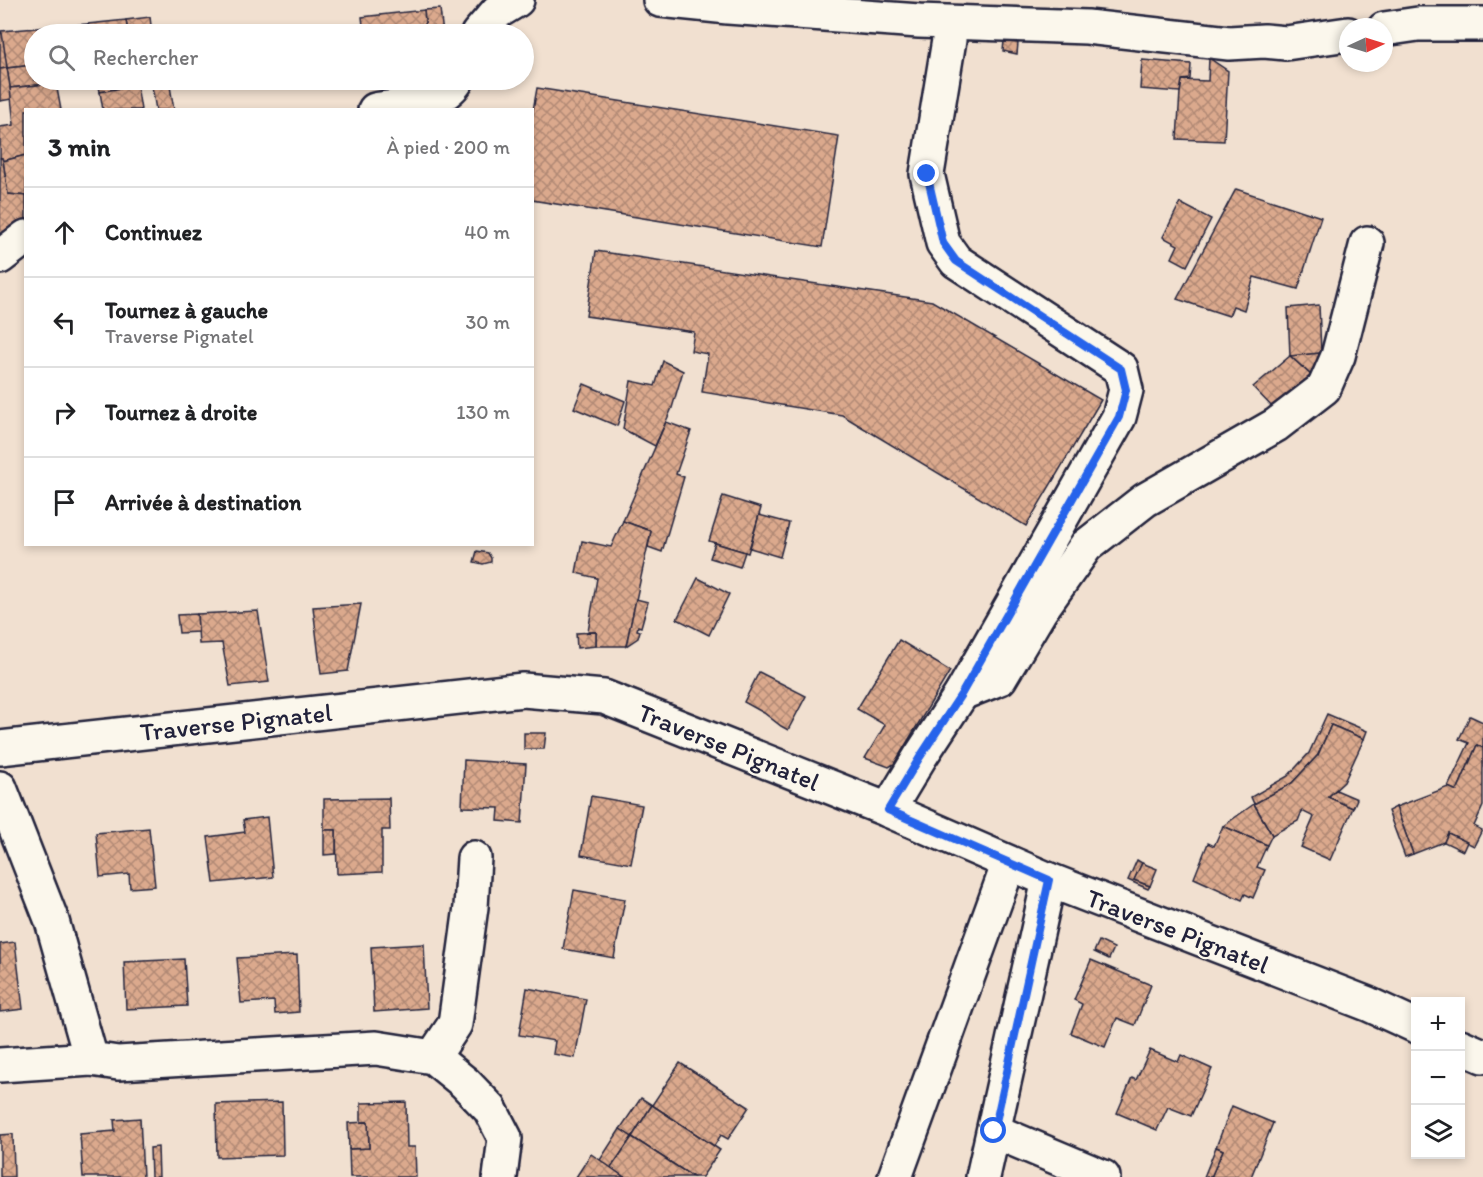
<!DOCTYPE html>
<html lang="fr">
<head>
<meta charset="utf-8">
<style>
	:root { --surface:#fff; --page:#f2f2f2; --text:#202124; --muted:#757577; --line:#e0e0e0 }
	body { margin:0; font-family:Itim,sans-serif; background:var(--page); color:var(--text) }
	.controls { position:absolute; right:18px; bottom:18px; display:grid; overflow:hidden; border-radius:0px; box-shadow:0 3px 9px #0003 }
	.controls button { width:54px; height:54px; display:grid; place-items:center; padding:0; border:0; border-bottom:2px solid var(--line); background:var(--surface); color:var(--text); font:30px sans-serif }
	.compass { position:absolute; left:1339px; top:18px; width:54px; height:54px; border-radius:50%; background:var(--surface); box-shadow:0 3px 9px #0003; rotate:86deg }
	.stop { position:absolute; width:18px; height:18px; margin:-14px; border:4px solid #2563eb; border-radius:50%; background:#fff }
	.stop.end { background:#2563eb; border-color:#fff; box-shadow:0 2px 6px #0008 }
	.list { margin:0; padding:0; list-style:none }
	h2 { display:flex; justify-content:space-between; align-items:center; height:78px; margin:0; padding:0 24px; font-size:26px }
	h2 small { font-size:20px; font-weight:400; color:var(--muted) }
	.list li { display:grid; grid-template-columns:39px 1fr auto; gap:18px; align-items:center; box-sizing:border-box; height:90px; padding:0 24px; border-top:2px solid var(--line) }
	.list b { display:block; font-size:22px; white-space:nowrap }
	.list p { margin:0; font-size:20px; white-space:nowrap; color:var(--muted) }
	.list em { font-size:20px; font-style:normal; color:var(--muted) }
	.icon { flex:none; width:33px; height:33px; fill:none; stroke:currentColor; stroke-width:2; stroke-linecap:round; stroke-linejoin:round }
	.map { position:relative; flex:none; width:1483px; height:1177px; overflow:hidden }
	.search { position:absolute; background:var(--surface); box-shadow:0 3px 9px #0003; left:24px; top:24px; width:510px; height:66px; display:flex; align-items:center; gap:15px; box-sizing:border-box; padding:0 21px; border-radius:33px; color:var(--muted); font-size:22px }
	.panel { position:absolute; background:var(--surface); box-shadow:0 3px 9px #0003; left:24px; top:108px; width:510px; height:438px; border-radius:0px }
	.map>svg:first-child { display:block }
	.building { fill:url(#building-cross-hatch); stroke:#22223b; stroke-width:1.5 }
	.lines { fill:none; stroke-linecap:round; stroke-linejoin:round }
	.minor-casing { stroke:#22223b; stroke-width:38 }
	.minor { stroke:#fbf7ec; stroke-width:33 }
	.route { stroke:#2563eb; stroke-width:8 }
	.labels { text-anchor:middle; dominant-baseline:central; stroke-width:4.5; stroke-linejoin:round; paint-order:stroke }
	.street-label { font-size:26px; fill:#22223b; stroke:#fbf7ec }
</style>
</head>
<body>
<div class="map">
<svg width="1483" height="1177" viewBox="0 0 1483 1177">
	<defs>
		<pattern id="building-cross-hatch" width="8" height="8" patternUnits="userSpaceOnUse" patternTransform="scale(1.5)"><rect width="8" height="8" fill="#dba98d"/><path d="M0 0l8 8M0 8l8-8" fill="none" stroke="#b18974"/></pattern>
	</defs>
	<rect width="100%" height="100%" fill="#f1e0d0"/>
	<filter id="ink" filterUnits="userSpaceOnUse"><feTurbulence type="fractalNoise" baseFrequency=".0167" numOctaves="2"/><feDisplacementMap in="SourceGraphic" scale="12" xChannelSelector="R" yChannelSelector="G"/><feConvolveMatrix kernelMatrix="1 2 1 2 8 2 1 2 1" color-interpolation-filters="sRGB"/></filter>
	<g filter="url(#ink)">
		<!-- building -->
		<g class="building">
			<path d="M440,9L443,34H426L424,10Z"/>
			<path d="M424,10L426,34H364L362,17Z"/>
			<path d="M150,17L152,34H128L126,20Z"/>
			<path d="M126,20L128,34H90L88,24Z"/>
			<path d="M88,24L90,34H75L73,25Z"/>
			<path d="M73,25L75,34H34V65L7,68L1,31Z"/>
			<path d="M0,33H2L7,68L0,69Z"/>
			<path d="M1004,41L1018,43L1017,54L1003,51Z"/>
			<path d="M1209,58L1228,71L1224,141L1177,139L1180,92L1182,80L1208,81Z"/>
			<path d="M1142,60L1191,64L1190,79L1182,80L1180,92L1140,89Z"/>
			<path d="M34,65V80H55L56,83L10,88L7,68Z"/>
			<path d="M7,68L12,99L0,101V69Z"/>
			<path d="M98,80H136L137,85L100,92Z"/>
			<path d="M160,80H169L174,110H156L151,81Z"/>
			<path d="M187,80H229V81L187,85Z"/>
			<path d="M229,80H261V82L226,85L225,82L229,81Z"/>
			<path d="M56,83L61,110H26V155L3,161L2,158H0V127L14,125L10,88Z"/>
			<path d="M137,85L141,110H103L100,92Z"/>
			<path d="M537,88L839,136L822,247L532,200V116Z"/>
			<path d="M26,155V196L8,194L3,161Z"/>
			<path d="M0,158H2L3,161L8,194L26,196V223L0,239Z"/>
			<path d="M1236,189L1321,217L1298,289L1254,277L1244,310L1233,306L1229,316L1177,299Z"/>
			<path d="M1180,203L1211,219L1187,266L1172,258L1178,245L1163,237Z"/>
			<path d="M596,251L932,301L1101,400L1026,526L842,415L702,392L708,354L691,351L694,332L586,316Z"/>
			<path d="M1319,305L1321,353L1290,356L1288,308Z"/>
			<path d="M1321,353L1313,377L1290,356Z"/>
			<path d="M1290,356L1313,377L1275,410L1253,387Z"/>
			<path d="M663,361L683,371L672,408L655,446L623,429L631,381L655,386Z"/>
			<path d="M584,384L625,401L617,426L574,408Z"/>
			<path d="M666,422L691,431L676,474L684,477L662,552L648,547L651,531L623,521Z"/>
			<path d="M723,496L761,508L748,553L709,541Z"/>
			<path d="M759,515L789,523L780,557L750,548Z"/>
			<path d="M623,521L651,531L626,646H596V632H588L597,578L576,573L582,541L611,547Z"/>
			<path d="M715,543L745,552L740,567L710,558Z"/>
			<path d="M477,551L488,553L491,558V562L483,564L474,562Z"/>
			<path d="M698,578L729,594L709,635L677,619Z"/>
			<path d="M636,599L648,602L641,627L638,626L637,630L640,631L638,638L626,646Z"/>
			<path d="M361,604L348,671L321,674L313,607Z"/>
			<path d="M258,611L269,682L230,686L222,643L199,644L197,614Z"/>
			<path d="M197,614L198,632L179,633L177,615Z"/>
			<path d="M596,632V646L577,648L576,633Z"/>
			<path d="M899,640L950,671L894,764L889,767L865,758L885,725L857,709Z"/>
			<path d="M759,672L806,696L788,730L781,726L764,713L744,702Z"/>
			<path d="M1327,714L1367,731L1364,739L1331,725L1318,755L1292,783L1254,804L1251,797L1288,776L1309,753Z"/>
			<path d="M1470,716L1483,722V748L1477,745L1457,791L1448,787L1469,743L1459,739Z"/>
			<path d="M1331,725L1364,739L1344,782L1328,797L1353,808L1330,860L1301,847L1314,817L1302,811L1298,821L1272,835L1254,804L1292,783L1318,755Z"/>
			<path d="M524,733H546L544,749H524Z"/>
			<path d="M1477,745L1483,748V806L1474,826L1482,830L1474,846L1448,833L1444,842L1413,854L1396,807L1448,787L1457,791Z"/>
			<path d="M464,760L526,764L522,823L498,821L499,808L462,807Z"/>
			<path d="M1336,790L1357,799L1353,808L1328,797Z"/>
			<path d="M591,796L642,805L631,864L581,855Z"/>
			<path d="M389,798L390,830H382V872L337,874L336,830H324V799Z"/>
			<path d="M1254,804L1272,835L1267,845L1223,826Z"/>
			<path d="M1396,807L1413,854L1405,857L1388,811Z"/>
			<path d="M267,817L273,877L214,883L208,837L245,832L243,820Z"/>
			<path d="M1223,826L1267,845L1257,867L1265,870L1253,898L1245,894L1242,900L1194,878L1208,843L1214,846Z"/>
			<path d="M149,828L155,886L130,888L129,874L100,877L96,833Z"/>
			<path d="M324,830H336V854L324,855Z"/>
			<path d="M1448,833L1467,842L1463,851L1444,842Z"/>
			<path d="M1137,860L1142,863L1134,880L1150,886L1148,889L1128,880Z"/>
			<path d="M1142,863L1157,869L1150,886L1134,880Z"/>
			<path d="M574,890L625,899L614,958L563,949Z"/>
			<path d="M1099,941L1114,948L1109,959L1094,952Z"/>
			<path d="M15,942L23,1009L0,1012V944Z"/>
			<path d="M424,944L427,1008L374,1012L371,947Z"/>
			<path d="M297,955L299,1012L275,1014L274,1001L241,1003L237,958Z"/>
			<path d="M184,959L187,1006L126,1009L124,962Z"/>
			<path d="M1091,960L1151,985L1135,1025L1117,1018L1105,1047L1071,1033L1082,1004L1074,1000Z"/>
			<path d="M527,988L586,999L575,1058L553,1054L555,1041L519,1035Z"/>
			<path d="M1150,1050L1178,1062L1181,1055L1212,1069L1191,1116L1168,1107L1157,1130L1117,1113L1132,1078L1136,1080Z"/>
			<path d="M680,1063L749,1107L728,1139L721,1135L714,1146L652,1105Z"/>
			<path d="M641,1098L652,1105L632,1137L620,1129Z"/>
			<path d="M282,1102L283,1155L217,1157L216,1104Z"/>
			<path d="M406,1102L407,1147H415L416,1177H350L349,1149L369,1148L368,1122H361V1103Z"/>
			<path d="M652,1105L720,1150L702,1177H693L632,1137Z"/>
			<path d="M1232,1106L1273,1123L1251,1177H1211L1223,1150L1216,1147Z"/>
			<path d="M140,1118L143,1177H83L80,1134L115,1131L114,1120Z"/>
			<path d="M368,1122L369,1148L349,1149L348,1123Z"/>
			<path d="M620,1129L632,1137L611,1168L600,1160Z"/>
			<path d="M13,1134L14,1177H0V1135Z"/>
			<path d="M632,1137L693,1177H624L611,1168Z"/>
			<path d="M158,1147L159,1177H151L150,1148Z"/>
			<path d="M1216,1147L1223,1150L1211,1177H1204Z"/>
			<path d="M591,1154L600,1160L624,1177H576Z"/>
		</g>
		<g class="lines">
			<!-- minor casing -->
			<g class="minor-casing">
				<g id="minor">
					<path d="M660,0L728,7L919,21L1087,27L1229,43L1264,41L1286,43L1348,34"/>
					<path d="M1384,29L1418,24H1483"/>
					<path d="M478,34L497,12L517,0"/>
					<path d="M375,110C402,105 441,106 457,80"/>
					<path d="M0,257L26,237"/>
					<path d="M962,693L1000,678L1040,611L1086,546L1145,500L1276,425L1324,388L1338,356L1367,243"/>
					<path d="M0,748L523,690L604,697L888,810L1049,880L1368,1004L1416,1026"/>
					<path d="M0,788L52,921L91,1059L118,1063L376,1048L433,1057L465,1083L490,1109L505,1138L500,1177"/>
					<path d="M888,810L920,757L962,693L1119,417L1126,390L1121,369L956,261L943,243L927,174L949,40"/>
					<path d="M1460,1046L1483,1056"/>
					<path d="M433,1057L455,1024L471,907L474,858"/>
					<path d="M0,1065L91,1059"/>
					<path d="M994,1131L1103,1177"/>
					<path d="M895,1177L1009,863"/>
					<path d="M983,1177L1049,880"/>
				</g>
			</g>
			<!-- minor -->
			<use href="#minor" class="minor"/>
		</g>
	</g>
	<g class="lines" filter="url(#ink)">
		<!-- route -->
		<path class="route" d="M927,174L943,243L956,261L1121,369L1126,390L1119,417L962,693L920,757L888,810L1049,880L994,1131"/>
	</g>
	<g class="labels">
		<!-- street labels -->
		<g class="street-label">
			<text transform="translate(236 722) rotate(-6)">Traverse Pignatel</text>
			<text transform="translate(729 747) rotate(22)">Traverse Pignatel</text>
			<text transform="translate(1178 931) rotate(21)">Traverse Pignatel</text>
		</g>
	</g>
</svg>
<div class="controls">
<button>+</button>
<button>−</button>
<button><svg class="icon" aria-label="layers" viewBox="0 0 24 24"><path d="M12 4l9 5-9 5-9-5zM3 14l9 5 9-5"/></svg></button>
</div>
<svg class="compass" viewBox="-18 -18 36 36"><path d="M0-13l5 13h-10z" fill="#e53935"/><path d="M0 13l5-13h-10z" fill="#757577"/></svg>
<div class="stop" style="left:994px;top:1131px"></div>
<div class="stop end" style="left:927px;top:174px"></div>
<div class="search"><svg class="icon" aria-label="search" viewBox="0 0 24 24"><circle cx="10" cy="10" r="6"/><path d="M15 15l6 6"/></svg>Rechercher</div>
<section class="panel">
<h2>3 min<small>À pied · 200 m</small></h2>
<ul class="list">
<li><svg class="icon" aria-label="ahead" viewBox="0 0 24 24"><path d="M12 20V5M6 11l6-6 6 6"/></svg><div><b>Continuez</b></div><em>40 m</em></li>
<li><svg class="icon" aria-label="left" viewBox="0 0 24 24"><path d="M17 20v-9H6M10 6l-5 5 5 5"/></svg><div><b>Tournez à gauche</b><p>Traverse Pignatel</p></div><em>30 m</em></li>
<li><svg class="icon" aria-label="right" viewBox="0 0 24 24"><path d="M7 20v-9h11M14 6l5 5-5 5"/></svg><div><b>Tournez à droite</b></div><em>130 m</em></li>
<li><svg class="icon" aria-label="arrive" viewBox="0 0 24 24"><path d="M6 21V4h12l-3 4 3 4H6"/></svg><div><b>Arrivée à destination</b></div></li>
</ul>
</section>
</div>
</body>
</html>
